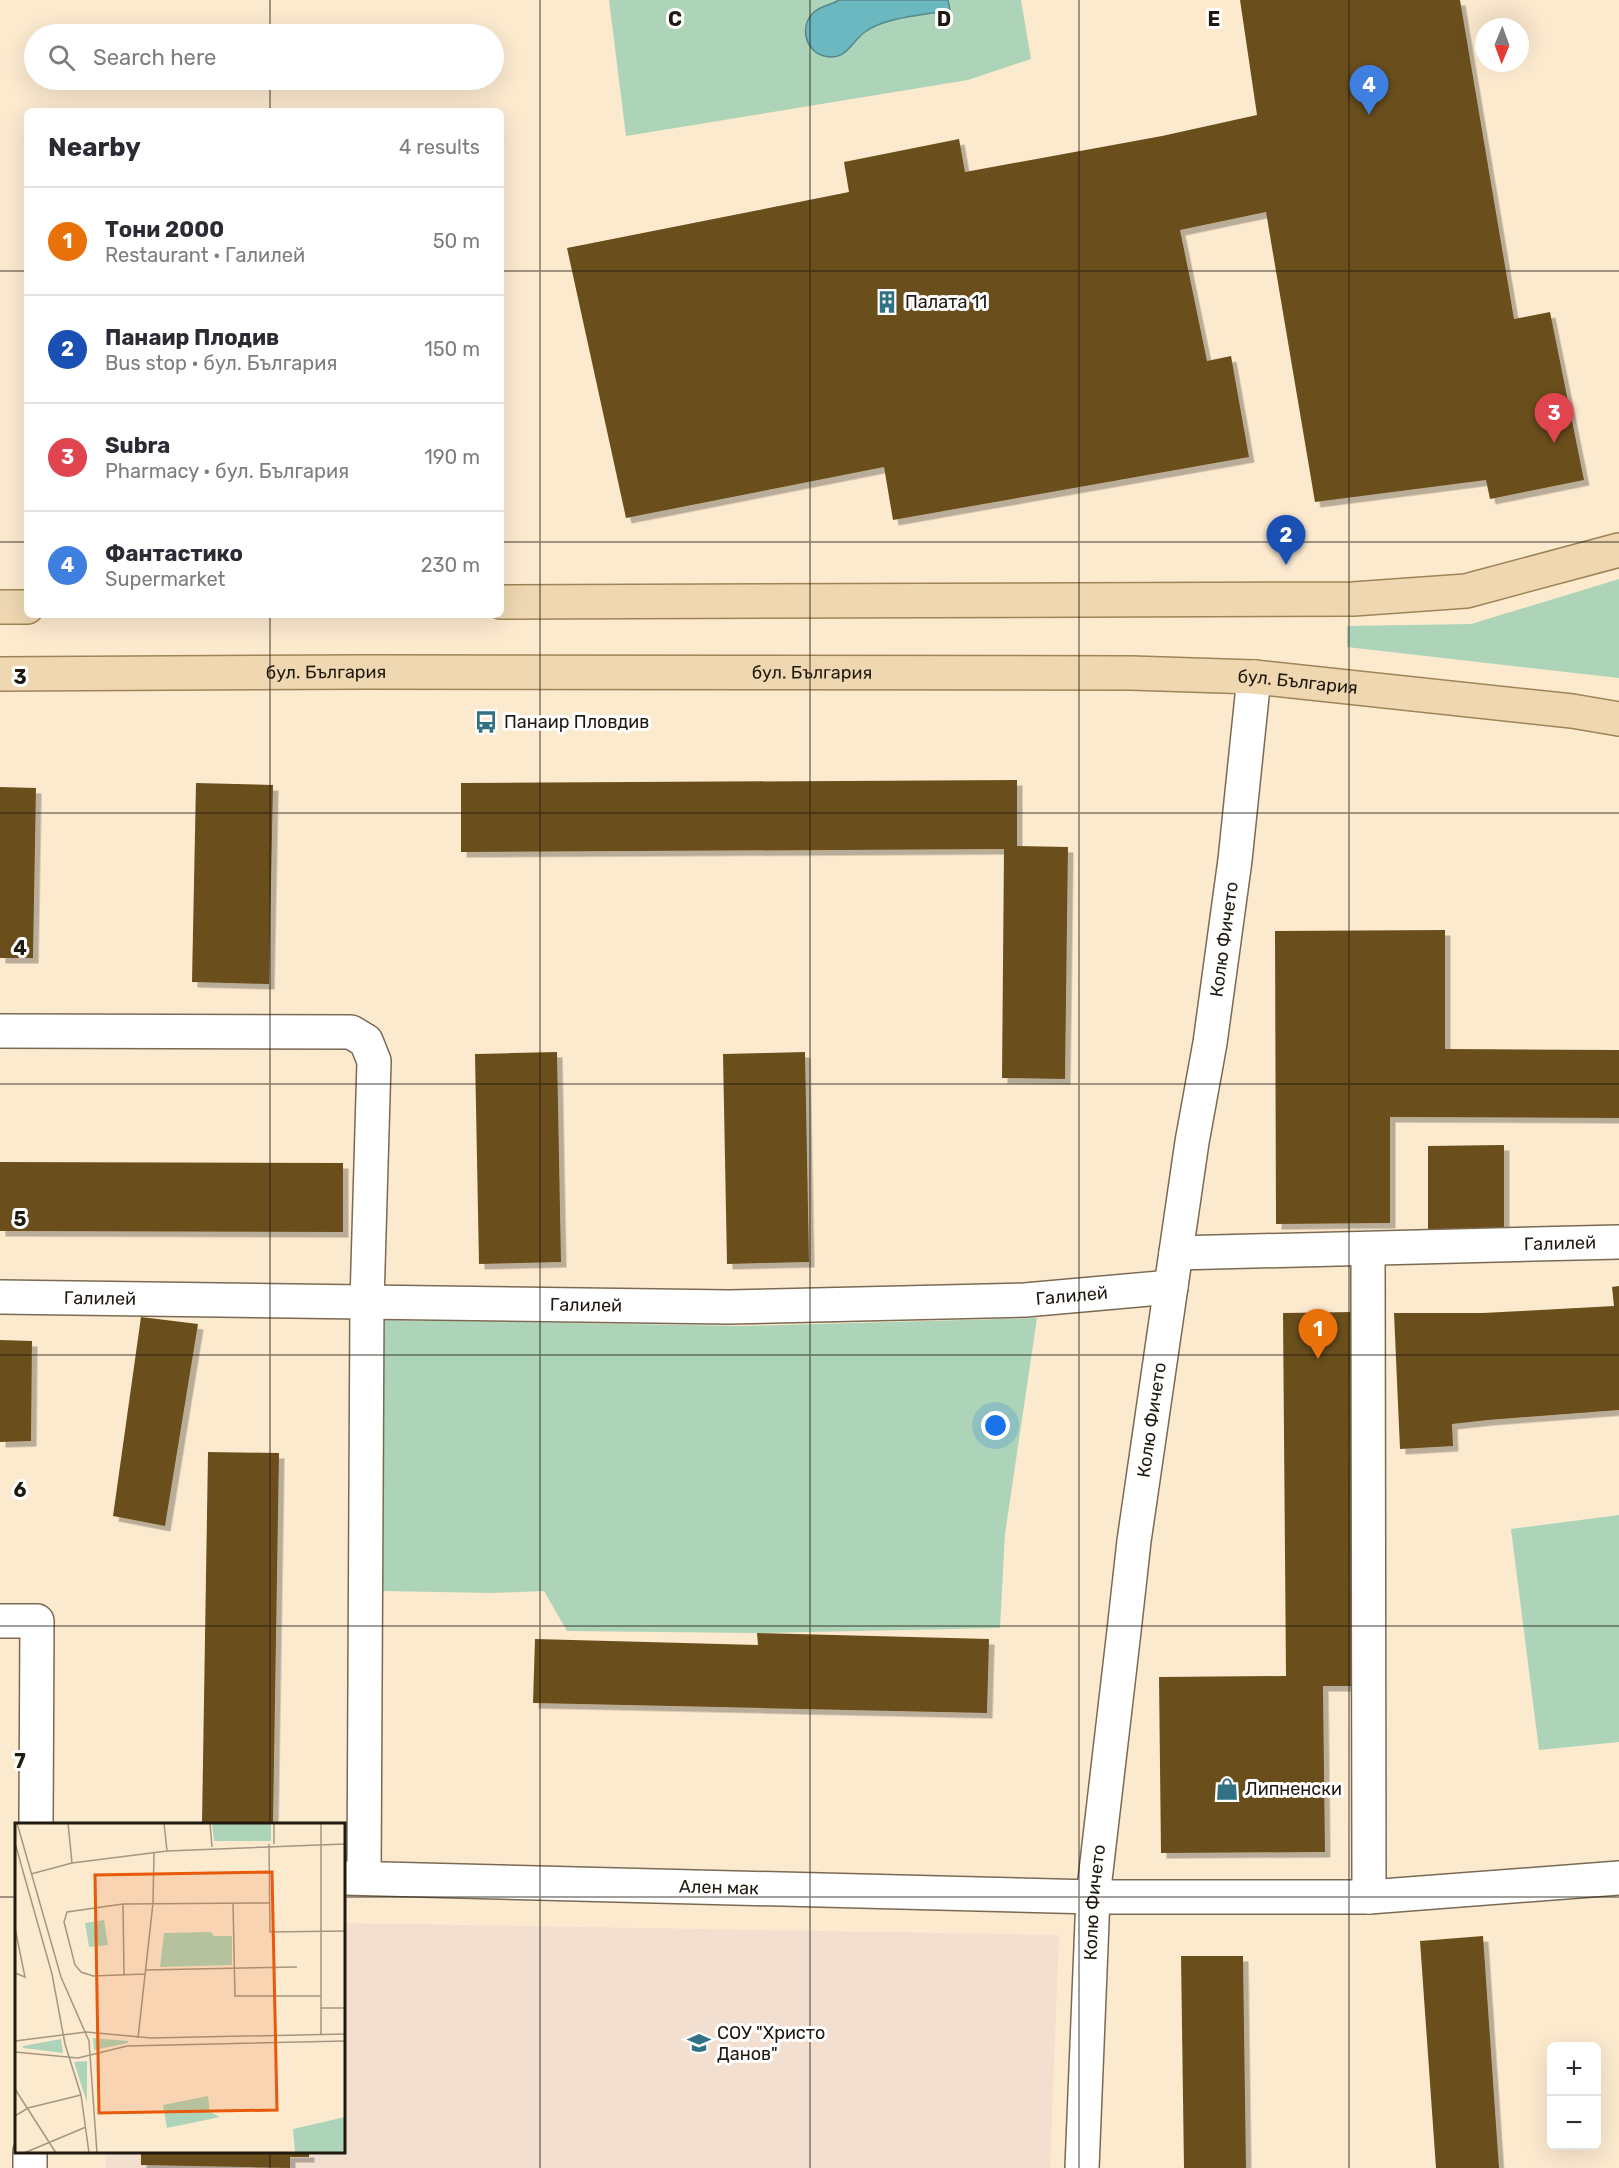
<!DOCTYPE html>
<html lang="en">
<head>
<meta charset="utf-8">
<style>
	:root { --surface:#fff; --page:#f7f7f7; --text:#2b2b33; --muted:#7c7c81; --line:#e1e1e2; --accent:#1a73e8 }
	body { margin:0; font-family:Rubik,sans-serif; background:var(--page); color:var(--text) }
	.controls { position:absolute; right:18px; bottom:18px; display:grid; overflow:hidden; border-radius:9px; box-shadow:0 6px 24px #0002 }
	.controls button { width:54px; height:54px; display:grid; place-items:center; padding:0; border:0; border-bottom:2px solid var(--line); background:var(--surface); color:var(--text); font:30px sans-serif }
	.compass { position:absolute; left:1475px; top:18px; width:54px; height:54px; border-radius:50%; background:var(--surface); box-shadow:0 6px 24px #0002; rotate:181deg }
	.you { position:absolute; left:996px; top:1426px; width:21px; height:21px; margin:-15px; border:4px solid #fff; border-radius:50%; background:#1a73e8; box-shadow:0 0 0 9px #1a73e833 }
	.badge { display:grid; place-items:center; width:39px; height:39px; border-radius:50%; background:var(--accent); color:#fff; font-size:20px; font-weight:700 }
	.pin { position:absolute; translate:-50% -50px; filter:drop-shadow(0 2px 3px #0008) }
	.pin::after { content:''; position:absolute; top:32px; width:21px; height:18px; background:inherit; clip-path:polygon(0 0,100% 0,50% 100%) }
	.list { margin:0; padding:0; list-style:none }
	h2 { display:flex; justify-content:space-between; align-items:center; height:78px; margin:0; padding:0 24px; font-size:26px }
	h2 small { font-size:20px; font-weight:400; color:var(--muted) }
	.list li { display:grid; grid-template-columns:39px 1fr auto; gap:18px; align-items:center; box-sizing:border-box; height:108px; padding:0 24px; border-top:2px solid var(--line) }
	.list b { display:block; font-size:22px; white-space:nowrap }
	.list p { margin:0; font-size:20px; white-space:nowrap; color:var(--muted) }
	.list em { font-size:20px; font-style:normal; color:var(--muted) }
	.icon { flex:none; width:33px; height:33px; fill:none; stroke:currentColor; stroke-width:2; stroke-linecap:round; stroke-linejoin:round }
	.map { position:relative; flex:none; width:1619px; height:2168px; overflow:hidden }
	.search { position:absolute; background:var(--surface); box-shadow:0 6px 24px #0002; left:24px; top:24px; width:480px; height:66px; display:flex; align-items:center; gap:15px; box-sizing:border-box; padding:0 21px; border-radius:33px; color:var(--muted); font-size:22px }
	.panel { position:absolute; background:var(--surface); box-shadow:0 6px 24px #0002; left:24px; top:108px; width:480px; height:510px; border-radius:9px }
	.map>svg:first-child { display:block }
	.education { fill:#f3dfd0 }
	.green { fill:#add4b8 }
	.water { fill:#6cb8c1; stroke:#55888c; stroke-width:1.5 }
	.building { fill:#6b4f1d; filter:url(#shadow) }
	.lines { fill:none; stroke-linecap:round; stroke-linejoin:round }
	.street-casing { stroke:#7a6a53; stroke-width:36 }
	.primary-casing { stroke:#9e8456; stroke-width:36 }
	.street { stroke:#fff; stroke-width:33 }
	.primary { stroke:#eed7b1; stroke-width:33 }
	.grid { fill:none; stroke:#1f190f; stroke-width:1.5; stroke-opacity:0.55 }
	.labels { text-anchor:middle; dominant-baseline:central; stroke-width:6; stroke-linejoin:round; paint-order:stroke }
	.poi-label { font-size:18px; fill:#1f190f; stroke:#fff; text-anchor:start }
	.street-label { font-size:18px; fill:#1f190f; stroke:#fff }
	.inset-road { fill:none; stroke:#a49682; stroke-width:1.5 }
	.view { fill:#e8590c; fill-opacity:0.15; stroke:#e8590c; stroke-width:3 }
	.inset-edge { fill:none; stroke:#1f190f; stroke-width:3 }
	.grid-label { font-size:20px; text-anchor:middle; font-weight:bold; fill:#1f190f; stroke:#fff; stroke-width:6; stroke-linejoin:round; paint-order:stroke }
</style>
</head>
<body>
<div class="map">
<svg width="1619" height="2168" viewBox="0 0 1619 2168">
	<defs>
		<filter id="shadow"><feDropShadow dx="5.5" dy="5.5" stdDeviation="0" flood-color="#0004"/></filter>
	</defs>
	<rect width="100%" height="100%" fill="#fceacf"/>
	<!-- education -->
	<path class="education" d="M344,1923L1059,1935L1050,2168H106V2152H344Z"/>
	<!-- green -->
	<g class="green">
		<path d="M609,0H1021L1031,59L968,80L626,136Z"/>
		<path d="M1619,579V678L1347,647V626L1471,624Z"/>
		<path d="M1037,1318L1005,1534L1000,1628L757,1633L567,1631L544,1591L493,1593L383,1591L381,1466L385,1320L741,1326Z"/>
		<path d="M1619,1515V1742L1539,1750L1511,1529Z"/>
	</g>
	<!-- water -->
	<path class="water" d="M839,0H948L950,10C926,15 885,17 865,32C851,42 846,62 824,56C805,51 799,26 814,12C821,6 831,5 839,0Z"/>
	<!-- building -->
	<g class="building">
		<path d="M1240,0H1460L1514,319L1550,312L1584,480L1490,499L1486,480L1315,502L1266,212L1180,230L1207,361L1231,356L1249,457L893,520L884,467L626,518L567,248L849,192L844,162L959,139L965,172L1162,136L1257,115Z"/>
		<path d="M1017,780V846L1068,847L1065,1079L1002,1078L1004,849L461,852V783Z"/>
		<path d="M196,783L273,785L269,984L192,982Z"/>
		<path d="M0,787L36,788L33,958H0Z"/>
		<path d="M1445,930V1049L1619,1050V1118L1390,1117V1223L1276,1224L1275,931Z"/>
		<path d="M557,1052L561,1262L479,1264L475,1054Z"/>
		<path d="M805,1052L809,1262L727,1264L723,1054Z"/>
		<path d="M1504,1145V1237L1428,1238V1146Z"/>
		<path d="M0,1162L343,1163V1232L0,1231Z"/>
		<path d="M1619,1286V1410L1488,1420L1452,1424L1453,1446L1400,1449L1394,1313H1483L1614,1306L1612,1287Z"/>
		<path d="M1352,1312L1356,1686H1323L1325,1852L1161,1853L1159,1677L1286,1676L1283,1313Z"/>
		<path d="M141,1317L198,1324L165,1526L113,1516Z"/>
		<path d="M0,1340L32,1341L31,1441L0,1442Z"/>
		<path d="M208,1452L279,1453L273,1824H202Z"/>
		<path d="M757,1633L989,1639L987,1713L533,1703L535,1639L758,1645Z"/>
		<path d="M1483,1936L1499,2168H1436L1420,1941Z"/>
		<path d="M1181,1956H1243L1246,2168H1184Z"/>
		<path d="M141,2152H309V2157H290V2168L141,2165Z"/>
	</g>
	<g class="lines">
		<!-- street casing -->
		<g class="street-casing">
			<g id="street">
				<path d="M0,1031L351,1032L366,1041L374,1061L367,1302L364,1878"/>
				<path d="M1368,1249L1369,1897"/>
				<path id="s1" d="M1176,1253L1619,1242"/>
				<path id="s2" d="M0,1297L729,1307L1025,1300L1171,1287"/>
				<path d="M0,1621H37L36,1824"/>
				<path id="s3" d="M344,1878L1093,1897H1369L1619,1878"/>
				<path d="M30,2168V2152"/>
				<path id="s4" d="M1082,2168L1093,1897L1124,1631L1134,1541L1192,1142L1210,1043L1235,860L1254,677"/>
			</g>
		</g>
		<!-- primary casing -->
		<g class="primary-casing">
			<g id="primary">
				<path d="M501,602L1353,599L1466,591L1619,550"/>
				<path d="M0,607H27"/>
				<path id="s5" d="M0,674L366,672L1131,673L1254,677L1572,711L1619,719"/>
			</g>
		</g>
		<!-- street -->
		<use href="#street" class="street"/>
		<!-- primary -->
		<use href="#primary" class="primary"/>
	</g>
	<!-- grid -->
	<path class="grid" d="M270,0V34M540,0V2168M810,0V2168M1079,0V2168M1349,0V2168M270,80V111M0,271H27M501,271H1619M0,542H27M501,542H1619M270,615V1824M0,813H1619M0,1084H1619M0,1355H1619M0,1626H1619M0,1897H16M344,1897H1619M270,2152V2168"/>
	<!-- icons -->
	<defs>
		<g id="building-bare" transform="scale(1.8)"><path d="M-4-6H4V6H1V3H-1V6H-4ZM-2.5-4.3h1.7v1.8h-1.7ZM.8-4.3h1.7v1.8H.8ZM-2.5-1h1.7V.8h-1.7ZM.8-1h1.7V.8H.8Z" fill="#307284" stroke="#fff" stroke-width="2.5" paint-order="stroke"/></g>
		<g id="bus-bare" transform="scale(1.8)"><path d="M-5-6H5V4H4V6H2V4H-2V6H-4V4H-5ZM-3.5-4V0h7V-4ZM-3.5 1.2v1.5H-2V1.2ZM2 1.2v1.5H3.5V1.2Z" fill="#307284" stroke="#fff" stroke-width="2.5" paint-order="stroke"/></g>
		<g id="shop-bare" transform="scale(1.8)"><path d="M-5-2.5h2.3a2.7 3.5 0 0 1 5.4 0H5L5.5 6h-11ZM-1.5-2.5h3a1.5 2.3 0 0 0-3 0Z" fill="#307284" stroke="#fff" stroke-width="2.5" paint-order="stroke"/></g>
		<g id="school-bare" transform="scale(1.8)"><path d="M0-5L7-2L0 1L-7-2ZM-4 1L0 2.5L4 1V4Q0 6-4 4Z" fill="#307284" stroke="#fff" stroke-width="2.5" paint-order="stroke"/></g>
	</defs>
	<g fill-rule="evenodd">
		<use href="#building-bare" x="887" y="302"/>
		<use href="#bus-bare" x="486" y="722"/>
		<use href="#shop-bare" x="1227" y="1789"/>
		<use href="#school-bare" x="699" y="2043"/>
	</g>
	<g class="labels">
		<!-- poi labels -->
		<g class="poi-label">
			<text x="905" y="302">Палата 11</text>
			<text x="504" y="722">Панаир Пловдив</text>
			<text x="1245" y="1789">Липненски</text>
			<text x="717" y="2033">СОУ "Христо<tspan x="717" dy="21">Данов"</tspan></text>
		</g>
		<!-- street labels -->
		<g class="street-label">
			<text stroke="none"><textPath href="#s5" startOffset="326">бул. България</textPath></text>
			<text stroke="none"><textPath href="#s5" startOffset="812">бул. България</textPath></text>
			<text stroke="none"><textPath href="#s5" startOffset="1298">бул. България</textPath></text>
			<text stroke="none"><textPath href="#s4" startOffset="1238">Колю Фичето</textPath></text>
			<text stroke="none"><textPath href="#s1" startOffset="384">Галилей</textPath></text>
			<text stroke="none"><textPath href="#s2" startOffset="1072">Галилей</textPath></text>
			<text stroke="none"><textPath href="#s2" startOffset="100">Галилей</textPath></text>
			<text stroke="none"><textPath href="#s2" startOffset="586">Галилей</textPath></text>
			<text stroke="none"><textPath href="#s4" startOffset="752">Колю Фичето</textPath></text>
			<text stroke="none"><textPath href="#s3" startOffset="375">Ален мак</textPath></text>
			<text stroke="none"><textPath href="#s4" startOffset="266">Колю Фичето</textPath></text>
		</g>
	</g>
	<!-- overview -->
	<g transform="translate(15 1823)">
		<rect width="330" height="330" fill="#fceacf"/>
		<path d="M197,0H256V18H199ZM89,97L93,122L74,124L70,100ZM196,109L199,113H217V142L145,144L149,110ZM78,215L113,218V220L79,227ZM46,216L48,230L8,225V223ZM72,238V280L59,239ZM193,273L195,289L205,294L152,305L148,282ZM330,294V330H280L278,306Z" fill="#add4b8"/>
		<path class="inset-road" d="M2,0L46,154L74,218L82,330M53,0L57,40M149,0L152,28M195,0L197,24M0,20L37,151L50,221L66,272L74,330M254,21L255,109L330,108M259,21V0M16,51L57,40L152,28L330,21M108,81L109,152M218,81L220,173H306M0,105L10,154L0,150M131,147L282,144M130,151L78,153L66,149L60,142L49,99L52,89L108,81L254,80M306,185H330M306,211V0M123,215L138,80L139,30M0,218L71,209L136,215L330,211M0,229L63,235L112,223L330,218M0,266L41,330M0,293L13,285L66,272M9,330L71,304"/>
		<path class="view" d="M257,49L262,287L84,290L80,52Z"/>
		<rect width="330" height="330" class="inset-edge"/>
	</g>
	<g class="grid-label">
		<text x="675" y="26">C</text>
		<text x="944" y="26">D</text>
		<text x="1214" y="26">E</text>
		<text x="20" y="684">3</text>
		<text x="20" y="955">4</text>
		<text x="20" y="1226">5</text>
		<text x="20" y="1497">6</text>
		<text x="20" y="1768">7</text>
	</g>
</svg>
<div class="controls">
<button>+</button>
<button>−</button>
</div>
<svg class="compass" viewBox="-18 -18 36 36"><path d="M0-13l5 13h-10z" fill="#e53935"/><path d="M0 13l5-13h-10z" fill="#7c7c81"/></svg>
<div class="you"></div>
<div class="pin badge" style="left:1318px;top:1359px;background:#e8710a">1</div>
<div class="pin badge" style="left:1286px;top:565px;background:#1a4fb4">2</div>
<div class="pin badge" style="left:1554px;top:443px;background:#e0444e">3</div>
<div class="pin badge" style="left:1369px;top:115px;background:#3f7fe0">4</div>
<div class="search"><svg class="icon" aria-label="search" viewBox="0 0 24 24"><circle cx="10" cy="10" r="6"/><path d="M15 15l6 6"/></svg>Search here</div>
<section class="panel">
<h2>Nearby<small>4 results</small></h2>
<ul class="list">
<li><span class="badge" style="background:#e8710a">1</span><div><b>Тони 2000</b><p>Restaurant · Галилей</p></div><em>50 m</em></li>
<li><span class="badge" style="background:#1a4fb4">2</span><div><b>Панаир Плодив</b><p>Bus stop · бул. България</p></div><em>150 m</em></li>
<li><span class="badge" style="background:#e0444e">3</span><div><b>Subra</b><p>Pharmacy · бул. България</p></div><em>190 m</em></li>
<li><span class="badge" style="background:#3f7fe0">4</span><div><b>Фантастико</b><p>Supermarket</p></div><em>230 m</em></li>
</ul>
</section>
</div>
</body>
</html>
